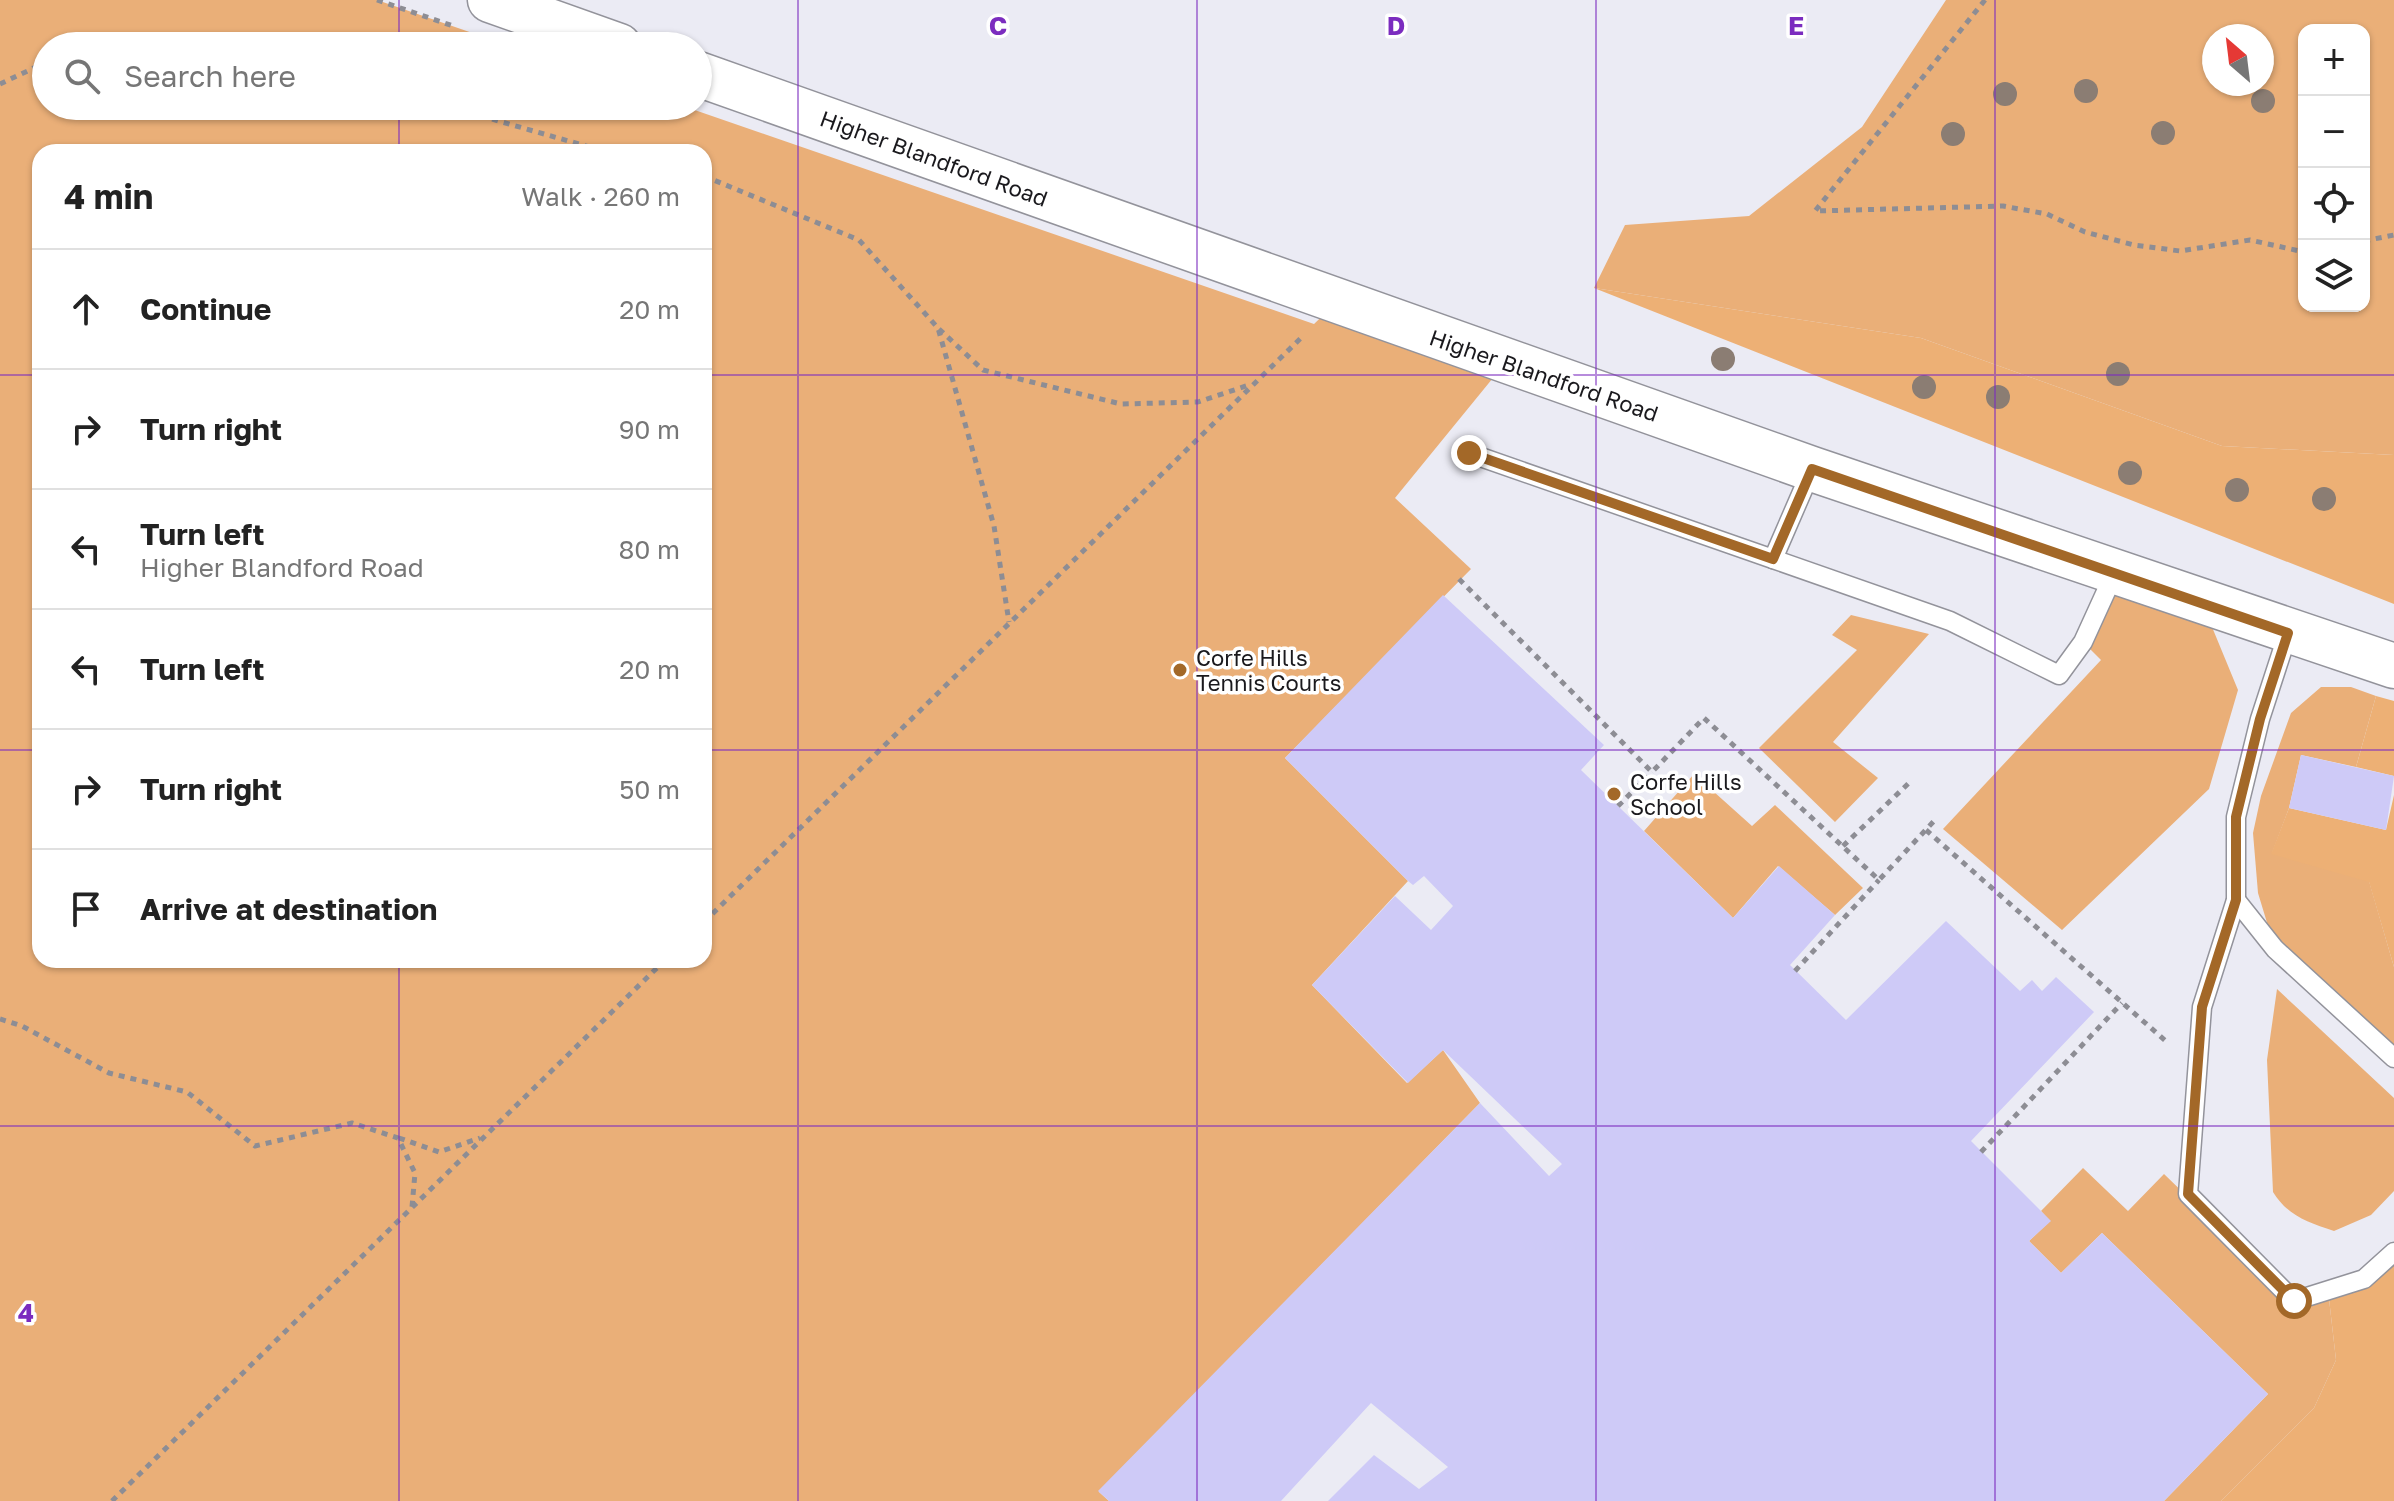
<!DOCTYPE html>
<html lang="en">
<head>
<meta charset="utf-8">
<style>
	:root { --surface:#fff; --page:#f2f2f2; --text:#222; --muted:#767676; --line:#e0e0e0 }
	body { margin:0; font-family:"Golos Text",sans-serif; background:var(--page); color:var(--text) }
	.controls { position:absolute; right:24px; top:24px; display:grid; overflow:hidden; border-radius:16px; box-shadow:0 2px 6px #0004 }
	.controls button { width:72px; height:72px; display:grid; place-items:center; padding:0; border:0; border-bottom:2px solid var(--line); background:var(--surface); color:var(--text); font:40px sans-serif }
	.compass { position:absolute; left:2202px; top:24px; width:72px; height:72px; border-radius:50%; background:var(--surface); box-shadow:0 2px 6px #0004; rotate:332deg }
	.stop { position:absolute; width:24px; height:24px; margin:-18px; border:6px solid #a36828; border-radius:50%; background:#fff }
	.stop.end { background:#a36828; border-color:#fff; box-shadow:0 2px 8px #0008 }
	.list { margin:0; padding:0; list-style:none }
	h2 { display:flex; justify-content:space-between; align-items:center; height:104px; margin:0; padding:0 32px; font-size:34px }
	h2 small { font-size:26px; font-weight:400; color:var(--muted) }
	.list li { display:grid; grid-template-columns:52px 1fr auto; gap:24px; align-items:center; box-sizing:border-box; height:120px; padding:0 32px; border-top:2px solid var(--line) }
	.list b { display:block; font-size:30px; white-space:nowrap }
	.list p { margin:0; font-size:26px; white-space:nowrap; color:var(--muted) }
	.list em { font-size:26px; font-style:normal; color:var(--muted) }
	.icon { flex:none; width:44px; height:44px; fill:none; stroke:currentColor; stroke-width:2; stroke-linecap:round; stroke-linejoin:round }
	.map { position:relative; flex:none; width:2394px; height:1501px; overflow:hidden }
	.search { position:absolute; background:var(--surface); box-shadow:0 2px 6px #0004; left:32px; top:32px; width:680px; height:88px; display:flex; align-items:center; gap:20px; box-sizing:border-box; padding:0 28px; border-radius:44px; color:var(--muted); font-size:30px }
	.panel { position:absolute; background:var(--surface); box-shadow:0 2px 6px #0004; left:32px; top:144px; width:680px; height:824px; border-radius:24px }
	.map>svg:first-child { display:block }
	.green { fill:#eaaf78; fill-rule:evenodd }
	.forest { fill:#edb075 }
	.building { fill:#cecaf7 }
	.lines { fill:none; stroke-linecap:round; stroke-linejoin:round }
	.service-casing { stroke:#93939b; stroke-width:21 }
	.secondary-casing { stroke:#93939b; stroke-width:47 }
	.path { stroke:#8d8d94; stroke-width:5; stroke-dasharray:6 6; stroke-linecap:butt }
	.service { stroke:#fff; stroke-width:18 }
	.secondary { stroke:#fff; stroke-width:44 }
	.tree { fill:#8b7d73 }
	.route { stroke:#a36828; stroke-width:10 }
	.grid { fill:none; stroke:#7b2cbf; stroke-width:2; stroke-opacity:0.55 }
	.poi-dot { fill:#a36828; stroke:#fff; stroke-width:3 }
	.labels { text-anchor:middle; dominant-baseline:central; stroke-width:7; stroke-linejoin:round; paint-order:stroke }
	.street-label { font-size:22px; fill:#1a191d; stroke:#fff }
	.poi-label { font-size:22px; fill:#1a191d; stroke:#fff; text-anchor:start }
	.grid-label { font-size:26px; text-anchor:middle; font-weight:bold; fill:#7b2cbf; stroke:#fff; stroke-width:7; stroke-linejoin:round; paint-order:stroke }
</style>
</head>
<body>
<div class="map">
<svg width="2394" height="1501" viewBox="0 0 2394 1501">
	<rect width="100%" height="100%" fill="#ebebf4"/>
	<!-- green -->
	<g class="green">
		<path d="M0,0H377L510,46H46V106H683L1314,324L1337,302L1506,362L1395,498L1471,569L1285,758L1408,881L1312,985L1407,1083L1443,1050L1480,1103L1099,1492L1109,1501H0ZM40,152H704V960H40Z"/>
		<path d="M1946,0H2394V455L2222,446L1921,338L1594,288L1625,225L1749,216L1862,127ZM2304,30H2364V306H2304ZM2214,36H2262V84H2214Z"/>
		<path d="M2114,574L2212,627L2238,690L2209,789L2062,930L1943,829L2101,660L2083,642Z"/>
		<path d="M1851,615L1929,634L1833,742L1878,778L1835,822L1759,748L1857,650L1832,635Z"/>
		<path d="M2321,687H2351L2376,696L2356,767L2301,755L2289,808L2272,853L2369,881L2394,967V1058L2275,949L2258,893L2253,833L2261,796L2291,713Z"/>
		<path d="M1694,774L1752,826L1775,805L1863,888L1835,915L1778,866L1733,918L1644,831Z"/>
		<path d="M2277,989L2394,1098V1191L2371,1215L2334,1231C2307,1222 2288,1216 2273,1192L2267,1060Z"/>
		<path d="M2083,1168L2128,1211L2164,1174L2294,1300L2328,1290L2336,1360L2314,1408L2221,1501H2164L2268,1394L2102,1233L2061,1273L2029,1241L2050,1221L2041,1211Z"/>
	</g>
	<!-- forest -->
	<g class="forest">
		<path d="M1594,288L1921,338L2222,446L2394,455V604Z"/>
		<path d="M2376,696L2394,701V776L2356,767Z"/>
		<path d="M2394,795V967L2369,882L2271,854L2289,808L2386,830Z"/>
		<path d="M2394,1252V1501H2221L2314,1408L2336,1360L2328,1290Z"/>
	</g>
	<!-- building -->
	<g class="building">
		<path d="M1443,595L1604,745L1581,770L1733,918L1779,866L1835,915L1790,965L1846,1020L1946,921L2020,991L2032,980L2042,991L2056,977L2094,1012L1971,1141L2051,1221L2029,1241L2061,1273L2102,1233L2268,1394L2164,1501H1328L1374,1455L1419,1489L1448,1467L1371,1403L1281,1501H1109L1098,1491L1480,1103L1549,1176L1562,1164L1443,1050L1408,1083L1312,985L1395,896L1431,930L1453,906L1424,876L1413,885L1408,881L1285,758Z"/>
		<path d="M2301,755L2394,776L2386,830L2289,808Z"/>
	</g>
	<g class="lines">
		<!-- service casing -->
		<g class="service-casing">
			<g id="service">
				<path d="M1469,453L1773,559"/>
				<path d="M1812,469L1773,559L1950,621L2059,675L2083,642L2114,574"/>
				<path d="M2288,633L2260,719L2236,817V900L2202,1007L2188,1194L2294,1301L2364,1279L2394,1252"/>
				<path d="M2236,900L2275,949L2394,1058"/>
			</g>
		</g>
		<!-- secondary casing -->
		<g class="secondary-casing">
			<g id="secondary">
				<path d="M490,0L619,46"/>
				<path d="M698,74L1812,469L2394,666"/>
			</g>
		</g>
		<!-- path -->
		<g class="path">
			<path d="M377,0L456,27"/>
			<path d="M1985,0L1815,211L2003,206L2047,214L2085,232L2134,245L2180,251L2250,240L2304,252"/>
			<path d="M0,84L38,66H46"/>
			<path d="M446,106L607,152"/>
			<path d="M704,176L859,240L938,328L994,526L1009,622"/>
			<path d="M2364,241L2394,235"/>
			<path d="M939,329L983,370L1121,404L1198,402L1249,385"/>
			<path d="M1459,579L1652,772L1704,718L1879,880L1934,821"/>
			<path d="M1618,806L1652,772"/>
			<path d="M1926,830L2168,1043"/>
			<path d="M1843,846L1911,781"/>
			<path d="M704,922L1304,335"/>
			<path d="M1795,971L1879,880"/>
			<path d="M0,1019L22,1026L109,1073L187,1092L255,1146L352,1123L398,1138L415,1173L412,1207"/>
			<path d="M399,1138L439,1152L480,1138"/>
			<path d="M1981,1152L2122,1003"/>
			<path d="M112,1501L665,960"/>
		</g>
		<!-- service -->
		<use href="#service" class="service"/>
		<!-- secondary -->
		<use href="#secondary" class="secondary"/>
	</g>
	<!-- trees -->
	<g class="tree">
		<circle cx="2086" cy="91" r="12"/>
		<circle cx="2005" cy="94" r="12"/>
		<circle cx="2263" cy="101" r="12"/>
		<circle cx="2163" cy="133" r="12"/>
		<circle cx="1953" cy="134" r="12"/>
		<circle cx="1723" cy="359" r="12"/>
		<circle cx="2118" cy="374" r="12"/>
		<circle cx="1924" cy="387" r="12"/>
		<circle cx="1998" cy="397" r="12"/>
		<circle cx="2130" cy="473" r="12"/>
		<circle cx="2237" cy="490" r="12"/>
		<circle cx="2324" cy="499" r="12"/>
	</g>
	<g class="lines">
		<!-- route -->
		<path class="route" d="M1469,453L1773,559L1812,469L2288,633L2260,719L2236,817V900L2202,1007L2188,1194L2294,1301"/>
	</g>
	<!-- grid -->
	<path class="grid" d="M399,0V46M798,0V1501M1197,0V1501M1596,0V1501M1995,0V1501M399,106V152M0,375H40M704,375H2394M0,750H40M704,750H2394M399,960V1501M0,1126H2394"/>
	<!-- markers -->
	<g class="poi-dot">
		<circle cx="1180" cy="670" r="8"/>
		<circle cx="1614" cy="794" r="8"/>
	</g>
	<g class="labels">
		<!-- street labels -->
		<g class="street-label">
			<text transform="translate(934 158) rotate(20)">Higher Blandford Road</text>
			<text transform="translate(1544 375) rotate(19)">Higher Blandford Road</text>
		</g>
		<!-- poi labels -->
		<g class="poi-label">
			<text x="1196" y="657">Corfe Hills<tspan x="1196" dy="25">Tennis Courts</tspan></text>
			<text x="1630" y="781">Corfe Hills<tspan x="1630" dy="25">School</tspan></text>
		</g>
	</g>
	<g class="grid-label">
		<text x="998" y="35">C</text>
		<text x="1396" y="35">D</text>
		<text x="1796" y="35">E</text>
		<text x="26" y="1322">4</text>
	</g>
</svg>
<div class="controls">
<button>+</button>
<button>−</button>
<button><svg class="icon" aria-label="locate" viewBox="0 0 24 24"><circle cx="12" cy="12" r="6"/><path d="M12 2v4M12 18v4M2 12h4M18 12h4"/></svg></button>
<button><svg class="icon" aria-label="layers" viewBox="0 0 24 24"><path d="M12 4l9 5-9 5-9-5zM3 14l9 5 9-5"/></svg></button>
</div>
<svg class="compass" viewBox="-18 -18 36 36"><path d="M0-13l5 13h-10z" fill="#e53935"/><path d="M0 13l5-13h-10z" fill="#767676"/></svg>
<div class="stop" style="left:2294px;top:1301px"></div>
<div class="stop end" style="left:1469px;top:453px"></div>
<div class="search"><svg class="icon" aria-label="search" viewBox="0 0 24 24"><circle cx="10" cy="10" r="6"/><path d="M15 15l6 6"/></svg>Search here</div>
<section class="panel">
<h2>4 min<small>Walk · 260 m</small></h2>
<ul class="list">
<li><svg class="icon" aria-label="ahead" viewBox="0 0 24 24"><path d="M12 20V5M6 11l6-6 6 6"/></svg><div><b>Continue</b></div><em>20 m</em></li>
<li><svg class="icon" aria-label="right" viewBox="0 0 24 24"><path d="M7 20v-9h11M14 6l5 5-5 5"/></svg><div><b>Turn right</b></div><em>90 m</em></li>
<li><svg class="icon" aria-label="left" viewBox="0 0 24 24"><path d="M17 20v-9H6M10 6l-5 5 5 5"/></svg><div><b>Turn left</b><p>Higher Blandford Road</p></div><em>80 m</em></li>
<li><svg class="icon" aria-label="left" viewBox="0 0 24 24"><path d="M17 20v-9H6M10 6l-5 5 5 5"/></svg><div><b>Turn left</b></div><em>20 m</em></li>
<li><svg class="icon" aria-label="right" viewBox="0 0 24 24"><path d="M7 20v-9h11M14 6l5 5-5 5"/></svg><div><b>Turn right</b></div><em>50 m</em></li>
<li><svg class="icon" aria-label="arrive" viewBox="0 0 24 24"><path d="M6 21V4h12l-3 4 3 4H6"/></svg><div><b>Arrive at destination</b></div></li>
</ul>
</section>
</div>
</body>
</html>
